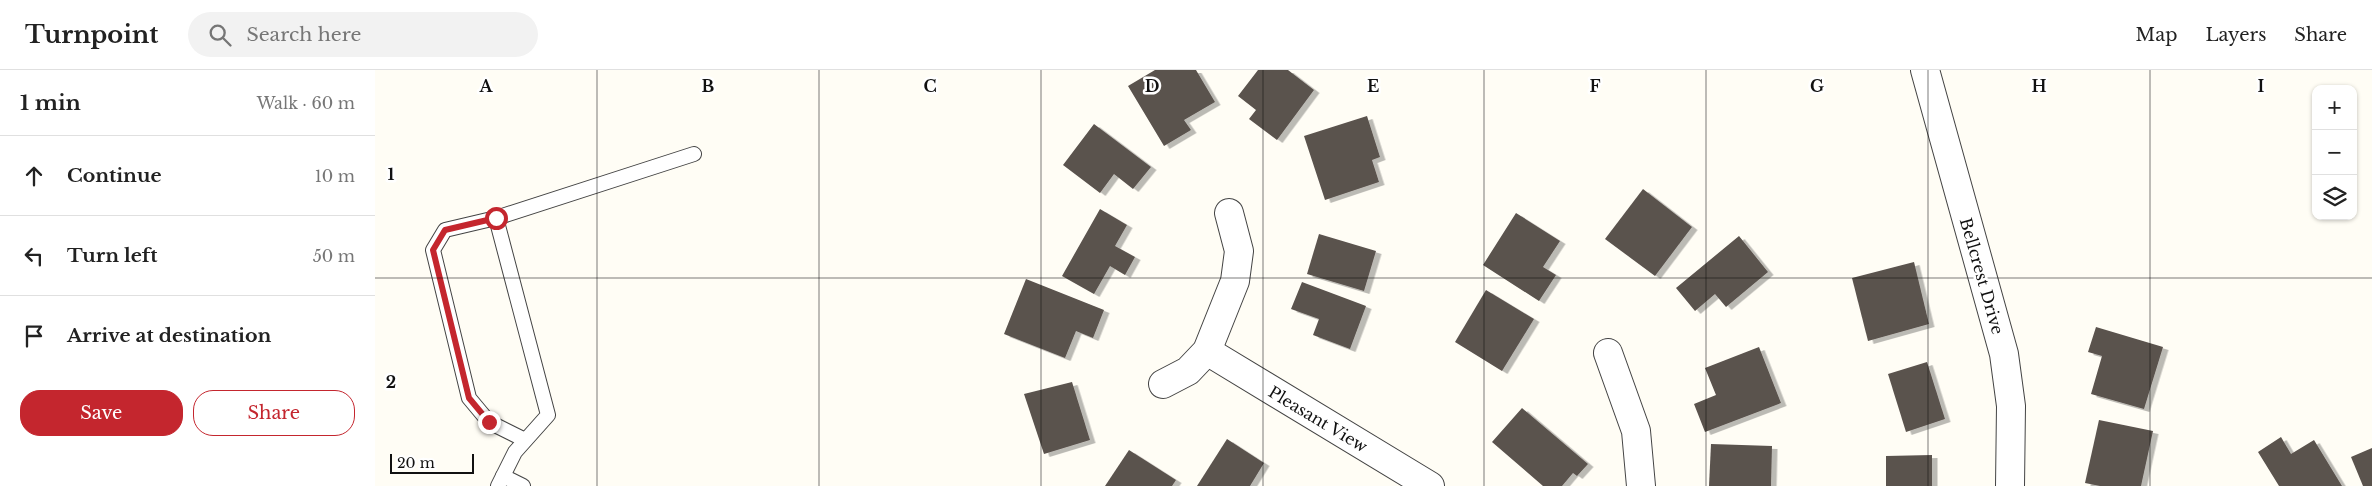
<!DOCTYPE html>
<html lang="en">
<head>
<meta charset="utf-8">
<style>
	:root { --surface:#fff; --page:#f2f2f2; --text:#222; --muted:#767676; --line:#e0e0e0; --accent:#c4262e }
	body { margin:0; font-family:"Libre Baskerville",serif; background:var(--page); color:var(--text) }
	.controls { position:absolute; right:15px; top:15px; display:grid; overflow:hidden; border-radius:10px; box-shadow:0 1px 4px #0004 }
	.controls button { width:45px; height:45px; display:grid; place-items:center; padding:0; border:0; border-bottom:1px solid var(--line); background:var(--surface); color:var(--text); font:25px sans-serif }
	.scale { position:absolute; left:15px; bottom:12px; width:84px; box-sizing:border-box; padding-left:5px; border:2px solid #111; border-top:0; font-size:14px; line-height:18px; white-space:nowrap; color:#111; -webkit-text-stroke:4px #fff; paint-order:stroke }
	.stop { position:absolute; width:15px; height:15px; margin:-11px; border:4px solid #c4262e; border-radius:50%; background:#fff }
	.stop.end { background:#c4262e; border-color:#fff; box-shadow:0 1px 5px #0008 }
	.list { margin:0; padding:0; list-style:none }
	h2 { display:flex; justify-content:space-between; align-items:center; height:65px; margin:0; padding:0 20px; font-size:21px }
	h2 small { font-size:16px; font-weight:400; color:var(--muted) }
	.list li { display:grid; grid-template-columns:32px 1fr auto; gap:15px; align-items:center; box-sizing:border-box; height:80px; padding:0 20px; border-top:1px solid var(--line) }
	.list b { display:block; font-size:19px; white-space:nowrap }
	.list em { font-size:16px; font-style:normal; color:var(--muted) }
	.actions { display:flex; gap:10px; padding:15px 20px }
	.actions a { flex:1; padding:11px 0; border:1px solid var(--accent); border-radius:20px; text-align:center; font-size:18px; color:var(--accent) }
	.actions .main { background:var(--accent); color:#fff }
	.icon { flex:none; width:28px; height:28px; fill:none; stroke:currentColor; stroke-width:2; stroke-linecap:round; stroke-linejoin:round }
	.map { position:relative; flex:none; width:1997px; height:416px; overflow:hidden }
	header { display:flex; align-items:center; gap:30px; box-sizing:border-box; height:70px; padding:0 25px; background:var(--surface); border-bottom:1px solid var(--line) }
	header strong { font-size:24px }
	nav { display:flex; gap:28px; margin-inline-start:auto; font-size:18px }
	.search { width:350px; height:45px; background:var(--page); display:flex; align-items:center; gap:12px; box-sizing:border-box; padding:0 18px; border-radius:28px; color:var(--muted); font-size:19px }
	main { display:flex }
	aside { flex:1; background:var(--surface) }
	.map>svg:first-child { display:block }
	.building { fill:#5a524d; filter:url(#shadow) }
	.lines { fill:none; stroke-linecap:round; stroke-linejoin:round }
	.service-casing { stroke:#444; stroke-width:16 }
	.minor-casing { stroke:#444; stroke-width:30 }
	.tertiary-casing { stroke:#444; stroke-width:30 }
	.service { stroke:#fff; stroke-width:14 }
	.minor { stroke:#fff; stroke-width:28 }
	.tertiary { stroke:#fff; stroke-width:28 }
	.route { stroke:#c4262e; stroke-width:6 }
	.grid { fill:none; stroke:#111; stroke-width:1; stroke-opacity:0.55 }
	.labels { text-anchor:middle; dominant-baseline:central; stroke-width:5; stroke-linejoin:round; paint-order:stroke }
	.street-label { font-size:16px; fill:#111; stroke:#fff }
	.grid-label { font-size:16px; text-anchor:middle; font-weight:bold; fill:#111; stroke:#fff; stroke-width:5; stroke-linejoin:round; paint-order:stroke }
</style>
</head>
<body>
<header>
<strong>Turnpoint</strong>
<div class="search"><svg class="icon" aria-label="search" viewBox="0 0 24 24"><circle cx="10" cy="10" r="6"/><path d="M15 15l6 6"/></svg>Search here</div>
<nav><a>Map</a><a>Layers</a><a>Share</a></nav>
</header>
<main>
<aside>
<h2>1 min<small>Walk · 60 m</small></h2>
<ul class="list">
<li><svg class="icon" aria-label="ahead" viewBox="0 0 24 24"><path d="M12 20V5M6 11l6-6 6 6"/></svg><div><b>Continue</b></div><em>10 m</em></li>
<li><svg class="icon" aria-label="left" viewBox="0 0 24 24"><path d="M17 20v-9H6M10 6l-5 5 5 5"/></svg><div><b>Turn left</b></div><em>50 m</em></li>
<li><svg class="icon" aria-label="arrive" viewBox="0 0 24 24"><path d="M6 21V4h12l-3 4 3 4H6"/></svg><div><b>Arrive at destination</b></div></li>
</ul>
<div class="actions"><a class="main">Save</a><a>Share</a></div>
</aside>
<div class="map">
<svg width="1997" height="416" viewBox="0 0 1997 416">
	<defs>
		<filter id="shadow"><feDropShadow dx="5.5" dy="3" stdDeviation="0" flood-color="#0004"/></filter>
	</defs>
	<rect width="100%" height="100%" fill="#fffdf5"/>
	<!-- building -->
	<g class="building">
		<path d="M780,0H821L840,32L809,50L816,60L789,76L753,16Z"/>
		<path d="M883,0H913L939,20L902,70L874,49L881,40L863,26Z"/>
		<path d="M992,46L1005,87L997,90L1004,112L950,130L929,66Z"/>
		<path d="M719,54L776,97L758,119L739,104L725,123L688,95Z"/>
		<path d="M1268,119L1317,157L1280,206L1230,169Z"/>
		<path d="M725,139L752,155L740,176L760,187L750,205L735,196L719,224L687,206Z"/>
		<path d="M1141,143L1185,171L1168,197L1181,205L1164,231L1108,195Z"/>
		<path d="M944,164L1001,181L989,221L932,204Z"/>
		<path d="M1364,166L1393,202L1351,237L1340,224L1320,241L1301,218Z"/>
		<path d="M1539,192L1554,254L1493,271L1477,208Z"/>
		<path d="M651,209L729,240L718,268L701,261L690,288L629,264Z"/>
		<path d="M927,212L991,236L975,279L938,265L944,249L916,239Z"/>
		<path d="M1111,220L1159,249L1127,301L1080,272Z"/>
		<path d="M1721,257L1788,277L1769,339L1716,324L1727,286L1713,282Z"/>
		<path d="M1384,277L1406,333L1330,362L1319,334L1341,325L1330,298Z"/>
		<path d="M1552,292L1570,349L1531,362L1513,304Z"/>
		<path d="M697,312L715,370L669,384L649,324Z"/>
		<path d="M1147,338L1213,394L1202,406L1198,403L1187,416H1168L1117,372Z"/>
		<path d="M1724,350L1778,361L1766,416H1725L1710,413Z"/>
		<path d="M1906,367L1916,384L1939,370L1967,416H1904L1883,382Z"/>
		<path d="M852,369L889,393L875,416H822Z"/>
		<path d="M1336,374L1397,376L1396,416H1334Z"/>
		<path d="M1997,378V416H1988L1976,387Z"/>
		<path d="M754,380L801,410L797,416H730Z"/>
		<path d="M1557,385V416H1511V386Z"/>
	</g>
	<g class="lines">
		<!-- service casing -->
		<g class="service-casing">
			<g id="service">
				<path d="M121,148L70,160L58,180L94,328L114,352L150,370"/>
				<path d="M128,406L148,416"/>
				<path d="M123,416L140,382L173,345L121,148L319,84"/>
			</g>
		</g>
		<!-- minor casing -->
		<g class="minor-casing">
			<g id="minor">
				<path d="M832,281L1055,416"/>
				<path d="M1233,283L1261,361L1266,416"/>
				<path d="M788,314L813,301L832,281L860,211L864,181L854,143"/>
			</g>
		</g>
		<!-- tertiary casing -->
		<g class="tertiary-casing">
			<path id="tertiary" d="M1550,0L1629,284L1636,336L1635,416"/>
		</g>
		<!-- service -->
		<use href="#service" class="service"/>
		<!-- minor -->
		<use href="#minor" class="minor"/>
		<!-- tertiary -->
		<use href="#tertiary" class="tertiary"/>
	</g>
	<g class="lines">
		<!-- route -->
		<path class="route" d="M114,352L94,328L58,180L70,160L121,148"/>
	</g>
	<!-- grid -->
	<path class="grid" d="M222,0V416M444,0V416M666,0V416M888,0V416M1109,0V416M1331,0V416M1553,0V416M1775,0V416M0,208H1997"/>
	<g class="labels">
		<!-- street labels -->
		<g class="street-label">
			<text transform="translate(1607 206) rotate(74)">Bellcrest Drive</text>
			<text transform="translate(943 349) rotate(31)">Pleasant View</text>
		</g>
	</g>
	<g class="grid-label">
		<text x="111" y="22">A</text>
		<text x="333" y="22">B</text>
		<text x="555" y="22">C</text>
		<text x="777" y="22">D</text>
		<text x="998" y="22">E</text>
		<text x="1220" y="22">F</text>
		<text x="1442" y="22">G</text>
		<text x="1664" y="22">H</text>
		<text x="1886" y="22">I</text>
		<text x="16" y="110">1</text>
		<text x="16" y="318">2</text>
	</g>
</svg>
<div class="controls">
<button>+</button>
<button>−</button>
<button><svg class="icon" aria-label="layers" viewBox="0 0 24 24"><path d="M12 4l9 5-9 5-9-5zM3 14l9 5 9-5"/></svg></button>
</div>
<div class="scale">20 m</div>
<div class="stop" style="left:121px;top:148px"></div>
<div class="stop end" style="left:114px;top:352px"></div>
</div>
</main>
</body>
</html>
